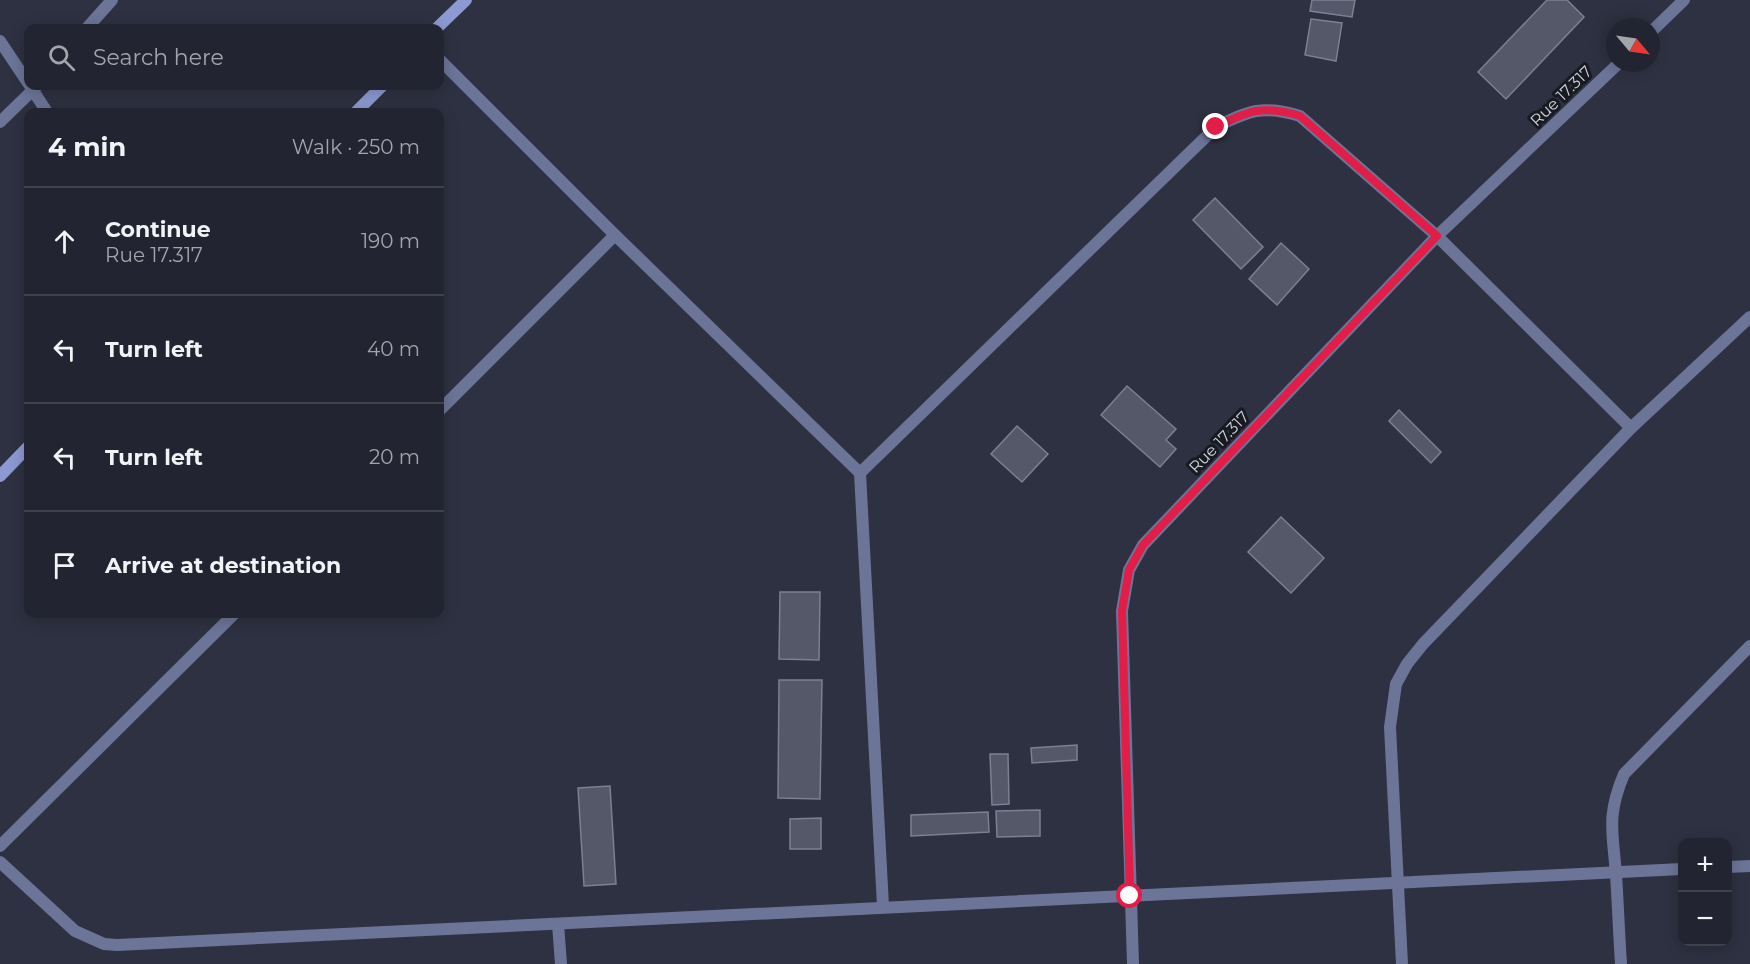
<!DOCTYPE html>
<html lang="en">
<head>
<meta charset="utf-8">
<style>
	:root { --surface:#222531; --page:#2a2d39; --text:#f1f3f6; --muted:#a2a5ab; --line:#3f424d }
	body { margin:0; font-family:Montserrat,sans-serif; background:var(--page); color:var(--text) }
	.controls { position:absolute; right:18px; bottom:18px; display:grid; overflow:hidden; border-radius:12px; box-shadow:0 3px 15px #0003 }
	.controls button { width:54px; height:54px; display:grid; place-items:center; padding:0; border:0; border-bottom:2px solid var(--line); background:var(--surface); color:var(--text); font:30px sans-serif }
	.compass { position:absolute; left:1606px; top:18px; width:54px; height:54px; border-radius:50%; background:var(--surface); box-shadow:0 3px 15px #0003; rotate:119deg }
	.stop { position:absolute; width:18px; height:18px; margin:-14px; border:4px solid #e11d48; border-radius:50%; background:#fff }
	.stop.end { background:#e11d48; border-color:#fff; box-shadow:0 2px 6px #0008 }
	.list { margin:0; padding:0; list-style:none }
	h2 { display:flex; justify-content:space-between; align-items:center; height:78px; margin:0; padding:0 24px; font-size:26px }
	h2 small { font-size:20px; font-weight:400; color:var(--muted) }
	.list li { display:grid; grid-template-columns:39px 1fr auto; gap:18px; align-items:center; box-sizing:border-box; height:108px; padding:0 24px; border-top:2px solid var(--line) }
	.list b { display:block; font-size:22px; white-space:nowrap }
	.list p { margin:0; font-size:20px; white-space:nowrap; color:var(--muted) }
	.list em { font-size:20px; font-style:normal; color:var(--muted) }
	.icon { flex:none; width:33px; height:33px; fill:none; stroke:currentColor; stroke-width:2; stroke-linecap:round; stroke-linejoin:round }
	.map { position:relative; flex:none; width:1750px; height:964px; overflow:hidden }
	.search { position:absolute; background:var(--surface); box-shadow:0 3px 15px #0003; left:24px; top:24px; width:420px; height:66px; display:flex; align-items:center; gap:15px; box-sizing:border-box; padding:0 21px; border-radius:12px; color:var(--muted); font-size:22px }
	.panel { position:absolute; background:var(--surface); box-shadow:0 3px 15px #0003; left:24px; top:108px; width:420px; height:510px; border-radius:12px }
	.map>svg:first-child { display:block }
	.building { fill:#545869; stroke:#7b8092; stroke-width:1.5 }
	.lines { fill:none; stroke-linecap:round; stroke-linejoin:round }
	.street { stroke:#6c7498; stroke-width:12 }
	.secondary { stroke:#8c99d2; stroke-width:12 }
	.route { stroke:#e11d48; stroke-width:8 }
	.labels { text-anchor:middle; dominant-baseline:central; stroke-width:6; stroke-linejoin:round; paint-order:stroke }
	.street-label { font-size:16px; fill:#d0d3dd; stroke:#181a21 }
</style>
</head>
<body>
<div class="map">
<svg width="1750" height="964" viewBox="0 0 1750 964">
	<rect width="100%" height="100%" fill="#2e3141"/>
	<!-- building -->
	<g class="building">
		<path d="M1312,0H1355L1352,17L1310,11Z"/>
		<path d="M1547,0H1567L1584,17L1506,99L1478,72Z"/>
		<path d="M1311,19L1342,23L1336,61L1305,55Z"/>
		<path d="M1215,198L1263,247L1241,269L1193,220Z"/>
		<path d="M1281,243L1309,269L1277,305L1249,279Z"/>
		<path d="M1127,386L1176,429L1166,440L1176,449L1160,467L1101,415Z"/>
		<path d="M1399,410L1441,452L1431,463L1389,421Z"/>
		<path d="M1017,426L1048,454L1022,482L991,454Z"/>
		<path d="M1281,517L1324,558L1291,593L1248,552Z"/>
		<path d="M780,592H820L819,660L779,659Z"/>
		<path d="M779,680H822L820,799L778,798Z"/>
		<path d="M1077,745V760L1032,763L1031,748Z"/>
		<path d="M990,754H1008L1009,804L992,805Z"/>
		<path d="M610,786L616,884L584,886L578,788Z"/>
		<path d="M1040,810V836L997,837L996,811Z"/>
		<path d="M988,812L989,832L911,836V815Z"/>
		<path d="M821,818V849H790V819Z"/>
	</g>
	<g class="lines">
		<!-- street -->
		<g class="street">
			<path d="M87,28L112,0"/>
			<path d="M1651,32L1684,0"/>
			<path d="M0,41L28,83"/>
			<path d="M440,60L615,235L860,473L883,906"/>
			<path d="M30,86L47,112"/>
			<path d="M0,122L37,86"/>
			<path d="M440,410L615,235"/>
			<path d="M860,473L1216,127C1249,110 1263,105 1300,116L1437,236L1631,428"/>
			<path d="M0,846L234,614"/>
			<path d="M0,862L75,931L104,944L117,945L1682,869"/>
			<path d="M1728,867L1750,866"/>
			<path d="M558,924L561,964"/>
			<path d="M1133,964L1122,611L1129,570L1143,545L1437,236L1619,63"/>
			<path d="M1402,964L1390,727L1396,684L1407,664L1423,644L1631,428L1750,317"/>
			<path d="M1621,964C1619,934 1618,905 1616,875C1613,832 1606,817 1624,774L1750,646"/>
		</g>
		<!-- secondary -->
		<g class="secondary">
			<path d="M437,28L466,0"/>
			<path d="M356,112L382,86"/>
			<path d="M0,476L28,447"/>
		</g>
	</g>
	<g class="lines">
		<!-- route -->
		<path class="route" d="M1130,896L1122,611L1129,570L1143,545L1437,236L1300,116C1263,105 1249,110 1216,127"/>
	</g>
	<g class="labels">
		<!-- street labels -->
		<g class="street-label">
			<text transform="translate(1561 96) rotate(-44)">Rue 17.317</text>
			<text transform="translate(1219 442) rotate(-46)">Rue 17.317</text>
		</g>
	</g>
</svg>
<div class="controls">
<button>+</button>
<button>−</button>
</div>
<svg class="compass" viewBox="-18 -18 36 36"><path d="M0-13l5 13h-10z" fill="#e53935"/><path d="M0 13l5-13h-10z" fill="#a2a5ab"/></svg>
<div class="stop" style="left:1130px;top:896px"></div>
<div class="stop end" style="left:1216px;top:127px"></div>
<div class="search"><svg class="icon" aria-label="search" viewBox="0 0 24 24"><circle cx="10" cy="10" r="6"/><path d="M15 15l6 6"/></svg>Search here</div>
<section class="panel">
<h2>4 min<small>Walk · 250 m</small></h2>
<ul class="list">
<li><svg class="icon" aria-label="ahead" viewBox="0 0 24 24"><path d="M12 20V5M6 11l6-6 6 6"/></svg><div><b>Continue</b><p>Rue 17.317</p></div><em>190 m</em></li>
<li><svg class="icon" aria-label="left" viewBox="0 0 24 24"><path d="M17 20v-9H6M10 6l-5 5 5 5"/></svg><div><b>Turn left</b></div><em>40 m</em></li>
<li><svg class="icon" aria-label="left" viewBox="0 0 24 24"><path d="M17 20v-9H6M10 6l-5 5 5 5"/></svg><div><b>Turn left</b></div><em>20 m</em></li>
<li><svg class="icon" aria-label="arrive" viewBox="0 0 24 24"><path d="M6 21V4h12l-3 4 3 4H6"/></svg><div><b>Arrive at destination</b></div></li>
</ul>
</section>
</div>
</body>
</html>
